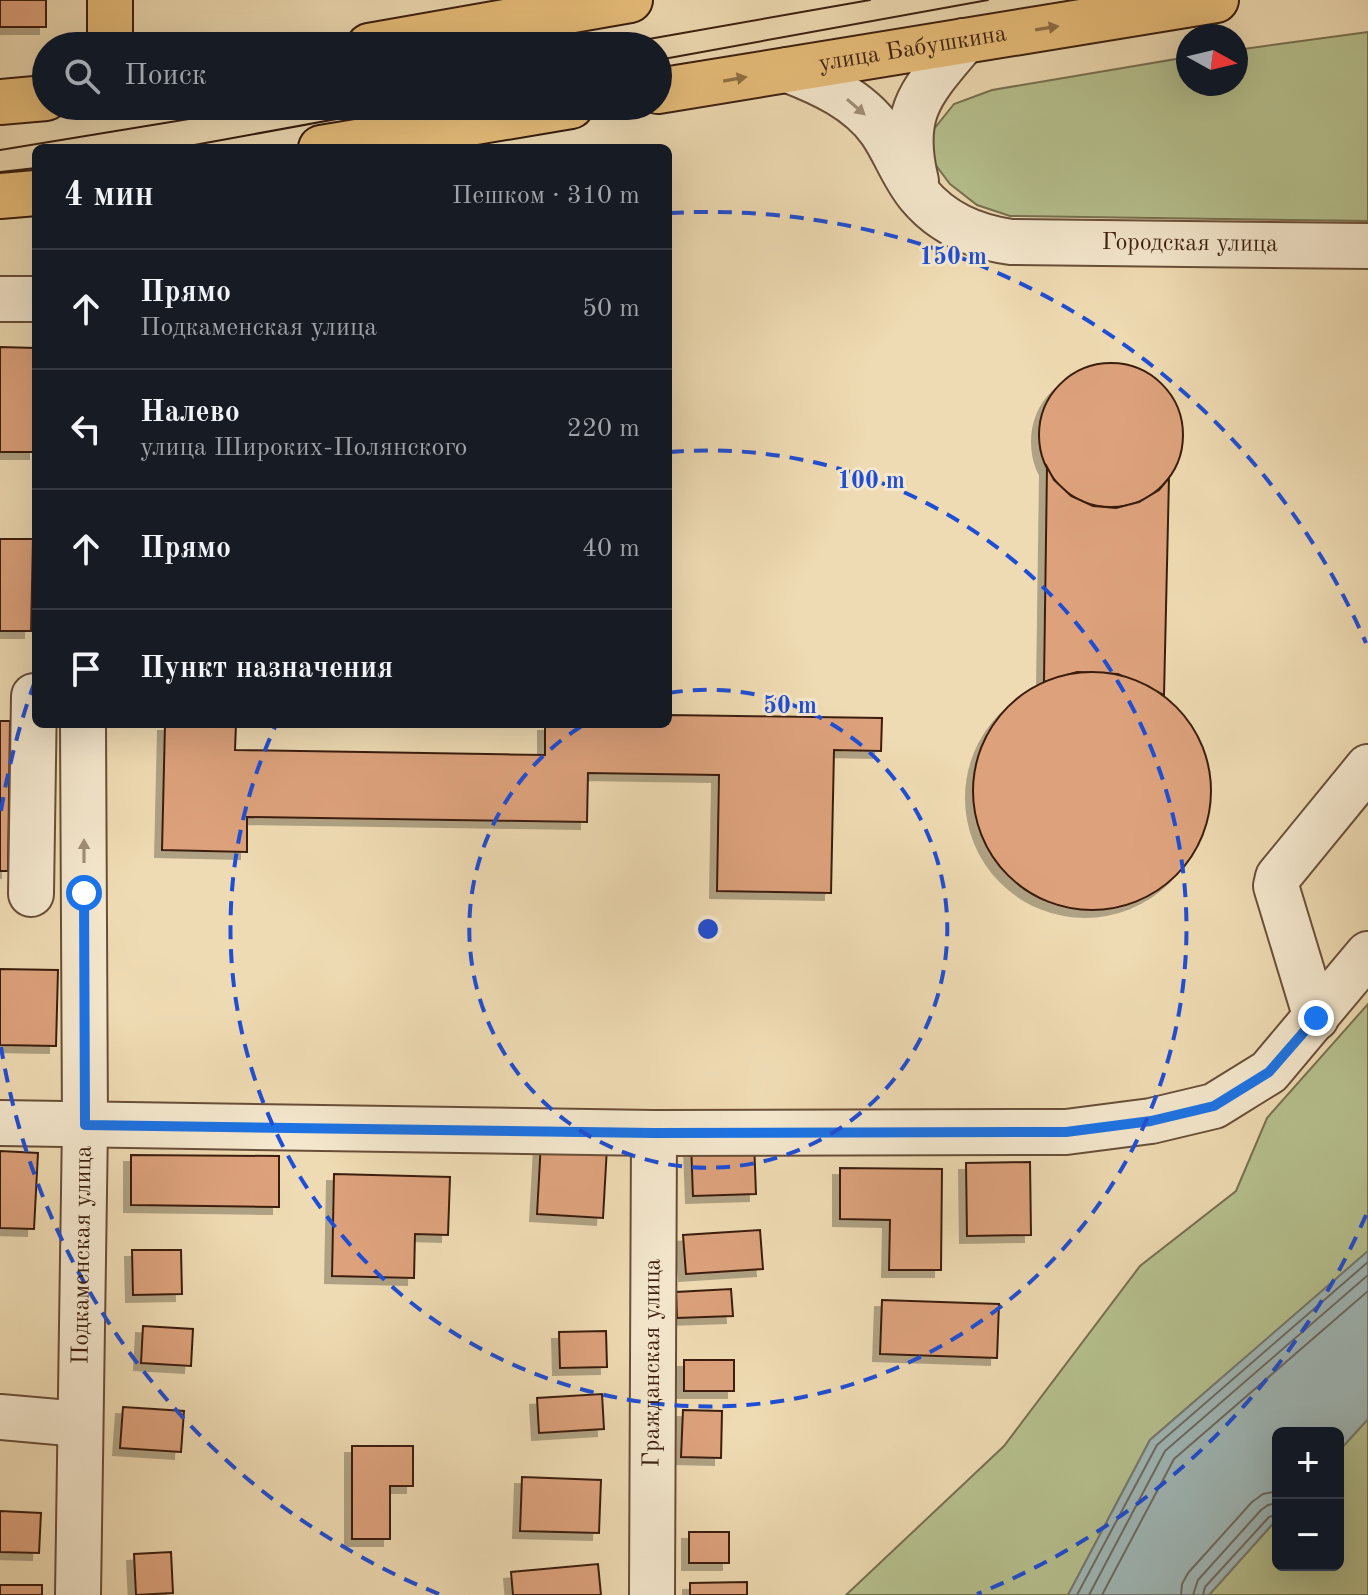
<!DOCTYPE html>
<html lang="ru">
<head>
<meta charset="utf-8">
<style>
	:root { --surface:#171b24; --page:#242831; --text:#f1f3f6; --muted:#9ea1a6; --line:#363941 }
	body { margin:0; font-family:"Old Standard TT",serif; background:var(--page); color:var(--text) }
	.controls { position:absolute; right:24px; bottom:24px; display:grid; overflow:hidden; border-radius:12px; box-shadow:0 8px 32px #0002 }
	.controls button { width:72px; height:72px; display:grid; place-items:center; padding:0; border:0; border-bottom:2px solid var(--line); background:var(--surface); color:var(--text); font:40px sans-serif }
	.compass { position:absolute; left:1176px; top:24px; width:72px; height:72px; border-radius:50%; background:var(--surface); box-shadow:0 8px 32px #0002; rotate:98deg }
	.stop { position:absolute; width:24px; height:24px; margin:-18px; border:6px solid #1a73e8; border-radius:50%; background:#fff }
	.stop.end { background:#1a73e8; border-color:#fff; box-shadow:0 2px 8px #0008 }
	.list { margin:0; padding:0; list-style:none }
	h2 { display:flex; justify-content:space-between; align-items:center; height:104px; margin:0; padding:0 32px; font-size:34px }
	h2 small { font-size:26px; font-weight:400; color:var(--muted) }
	.list li { display:grid; grid-template-columns:52px 1fr auto; gap:24px; align-items:center; box-sizing:border-box; height:120px; padding:0 32px; border-top:2px solid var(--line) }
	.list b { display:block; font-size:30px; white-space:nowrap }
	.list p { margin:0; font-size:26px; white-space:nowrap; color:var(--muted) }
	.list em { font-size:26px; font-style:normal; color:var(--muted) }
	.icon { flex:none; width:44px; height:44px; fill:none; stroke:currentColor; stroke-width:2; stroke-linecap:round; stroke-linejoin:round }
	.map { position:relative; flex:none; width:1368px; height:1595px; overflow:hidden }
	.search { position:absolute; background:var(--surface); box-shadow:0 8px 32px #0002; left:32px; top:32px; width:640px; height:88px; display:flex; align-items:center; gap:20px; box-sizing:border-box; padding:0 28px; border-radius:44px; color:var(--muted); font-size:30px }
	.panel { position:absolute; background:var(--surface); box-shadow:0 8px 32px #0002; left:32px; top:144px; width:640px; height:584px; border-radius:12px }
	.map>svg:first-child { display:block }
	.green { fill:#b6c18f; stroke:#78704f; stroke-width:2 }
	.water { fill:#9fb8b8; stroke:#777b74; stroke-width:2 }
	.lines { fill:none; stroke-linecap:round; stroke-linejoin:round }
	.shore { stroke:#6d6c64; stroke-width:2 }
	.building { fill:#dda27c; stroke:#3b1f0f; stroke-width:2; filter:url(#shadow) }
	.minor-casing { stroke:#684e38; stroke-width:48 }
	.major-casing { stroke:#3b1f0f; stroke-width:48 }
	.minor { stroke:#f5e8ce; stroke-width:44 }
	.major { stroke:#e8be7a; stroke-width:44 }
	.tram { stroke:#3b1f0f; stroke-width:2 }
	.oneway { fill:#926e44 }
	.oneway2 { fill:#a18e78 }
	.route { stroke:#1a73e8; stroke-width:10 }
	.ring { fill:none; stroke:#1d4ed8; stroke-width:4; stroke-dasharray:14 10 }
	.labels { text-anchor:middle; dominant-baseline:central; stroke-width:6; stroke-linejoin:round; paint-order:stroke }
	.street-label { font-size:24px; fill:#3b1f0f; stroke:#f5e8ce }
	.centre { fill:#1d4ed8; stroke:#f5e8ce; stroke-width:4 }
	.ring-label { font-size:24px; text-anchor:middle; font-weight:bold; fill:#1d4ed8; stroke:#f5e8ce; stroke-width:6; stroke-linejoin:round; paint-order:stroke }
</style>
</head>
<body>
<div class="map">
<svg width="1368" height="1595" viewBox="0 0 1368 1595">
	<defs>
		<filter id="shadow"><feDropShadow dx="-7" dy="7" stdDeviation="0" flood-color="#0004"/></filter>
	</defs>
	<rect width="100%" height="100%" fill="#efdbb3"/>
	<filter id="stains"><feTurbulence type="fractalNoise" baseFrequency=".0025" numOctaves="4"/><feColorMatrix values="0 0 0 0 .2 0 0 0 0 .09 0 0 0 0 .02 0 0 0 .5 -.17"/></filter>
	<radialGradient id="worn" r=".72"><stop offset=".6" stop-color="#630" stop-opacity="0"/><stop offset="1" stop-color="#630" stop-opacity=".3"/></radialGradient>
	<!-- green -->
	<g class="green">
		<path d="M1368,32V221L1010,216L977,205L950,184L932,160L929,140L934,129L954,104L992,90L1188,57V84H1236V50Z"/>
		<path d="M1368,1004V1251L1150,1440L1068,1595H846L1004,1446L1140,1266L1236,1191L1267,1118Z"/>
		<path d="M1368,1419V1595H1209L1278,1518V1565H1338V1452Z"/>
	</g>
	<!-- water -->
	<path class="water" d="M1368,1251V1419L1338,1452V1433H1278V1518L1209,1595H1068L1150,1440Z"/>
	<g class="lines">
		<!-- shore -->
		<g class="shore">
			<path d="M1077,1595L1157,1445L1368,1262"/>
			<path d="M1089,1595L1165,1451L1368,1275"/>
			<path d="M1102,1595L1174,1459L1368,1291"/>
			<path d="M1181,1595L1182,1584L1188,1573L1252,1502L1263,1494L1278,1491"/>
			<path d="M1193,1595L1198,1580L1261,1510L1268,1505L1278,1503"/>
			<path d="M1203,1595L1205,1587L1269,1517L1278,1514"/>
		</g>
	</g>
	<!-- building -->
	<g class="building">
		<rect x="0" y="0" width="46" height="27"/>
		<path d="M0,347L36,348V452H0Z"/>
		<circle cx="1111" cy="435" r="72"/>
		<path d="M1047,467L1054,480L1071,496L1093,506L1116,508L1139,502L1159,490L1169,478L1164,695L1118,674L1077,672L1044,682Z"/>
		<path d="M0,539H33L31,631H0Z"/>
		<circle cx="1092" cy="791" r="119"/>
		<path d="M668,715L882,718L881,751L834,750L831,893L717,891L719,775L588,773L587,822L247,817V852L162,850L165,724H236L235,750L545,755V724H668Z"/>
		<path d="M0,721H10L8,871H0Z"/>
		<path d="M0,969L58,970L56,1046L0,1045Z"/>
		<path d="M754,1140L756,1194L693,1196L691,1143Z"/>
		<path d="M541,1142L607,1147L603,1218L537,1214Z"/>
		<path d="M0,1151L38,1153L34,1229L0,1228Z"/>
		<path d="M131,1155L279,1156V1207L131,1205Z"/>
		<path d="M1030,1162L1031,1235L967,1236L966,1163Z"/>
		<path d="M840,1168L942,1169L941,1270H889L890,1220L840,1219Z"/>
		<path d="M334,1174L450,1177L448,1235L415,1234L414,1278L332,1276Z"/>
		<path d="M760,1230L763,1269L686,1274L683,1235Z"/>
		<path d="M132,1250H181L182,1294L133,1295Z"/>
		<path d="M731,1289L733,1316L677,1318L676,1292Z"/>
		<path d="M882,1300L999,1304L997,1358L880,1354Z"/>
		<path d="M143,1326L193,1329L191,1366L141,1363Z"/>
		<path d="M606,1331L607,1367L560,1368L559,1332Z"/>
		<rect x="684" y="1360" width="50" height="31"/>
		<path d="M602,1394L604,1429L539,1433L537,1398Z"/>
		<path d="M123,1407L184,1411L181,1452L120,1448Z"/>
		<path d="M683,1410L722,1411L721,1458L681,1457Z"/>
		<path d="M352,1446H413V1486H390V1539H352Z"/>
		<path d="M522,1477L601,1480L599,1533L520,1531Z"/>
		<path d="M0,1511L41,1513L39,1553L0,1552Z"/>
		<rect x="689" y="1532" width="40" height="31"/>
		<path d="M171,1552L173,1593L136,1595L134,1554Z"/>
		<path d="M598,1564L601,1595H513L511,1572Z"/>
		<path d="M747,1582V1595H690V1583Z"/>
		<rect x="0" y="1585" width="42" height="10"/>
	</g>
	<g class="lines">
		<!-- minor casing -->
		<g class="minor-casing">
			<g id="minor">
				<path id="s1" d="M788,70C822,83 859,100 881,131C895,151 903,176 919,195C943,224 975,237 1011,242L1368,246"/>
				<path d="M916,181C899,112 922,91 964,41"/>
				<path d="M0,299H36"/>
				<path d="M31,894L34,696"/>
				<path d="M1316,1018L1276,886L1278,877L1368,767"/>
				<path d="M0,1123L654,1133L1066,1132L1151,1121L1214,1106L1269,1072L1368,954"/>
				<path d="M0,1417L80,1424"/>
				<path id="s2" d="M78,1595L85,1125L83,724"/>
				<path id="s3" d="M652,1595L654,1133"/>
			</g>
		</g>
		<!-- major casing -->
		<g class="major-casing">
			<g id="major">
				<path d="M110,0V46"/>
				<path d="M369,46L630,0"/>
				<path id="s4" d="M658,91L1216,0"/>
				<path d="M0,102L46,98"/>
				<path d="M321,148L571,106"/>
				<path d="M0,196L36,193"/>
			</g>
		</g>
		<!-- minor -->
		<use href="#minor" class="minor"/>
		<!-- major -->
		<use href="#major" class="major"/>
		<!-- tram -->
		<g class="tram">
			<path d="M609,46L870,0"/>
			<path d="M658,60L988,0"/>
			<path d="M178,148L408,106"/>
			<path d="M0,150L268,106"/>
			<path d="M0,172L36,168"/>
		</g>
	</g>
	<!-- one-way arrows -->
	<defs><path id="oneway-solid" d="M-6-.8H1V-3.2L6.5 0L1 3.2V.8H-6Z" transform="scale(2)"/></defs>
	<g class="oneway">
		<use href="#oneway-solid" transform="translate(1047 28) rotate(-9)"/>
		<use href="#oneway-solid" transform="translate(735 79) rotate(-10)"/>
	</g>
	<g class="oneway2">
		<use href="#oneway-solid" transform="translate(856 107) rotate(41)"/>
		<use href="#oneway-solid" transform="translate(84 851) rotate(-90)"/>
	</g>
	<g class="lines">
		<!-- route -->
		<path class="route" d="M84,893L85,1125L654,1133L1066,1132L1151,1121L1214,1106L1269,1072L1316,1018"/>
	</g>
	<!-- distance rings -->
	<g class="ring">
		<path d="M669 693A239 239 0 1 1 585 724"/>
		<path d="M670 452A478 478 0 1 1 275 727"/>
		<path d="M1366 1215A717 717 0 0 1 977 1594M439 1594A717 717 0 0 1 1 1047M1 811A717 717 0 0 1 34 684M670 213A717 717 0 0 1 1366 643"/>
	</g>
	<g class="labels">
		<!-- street labels -->
		<g class="street-label">
			<text stroke="none"><textPath href="#s4" startOffset="258">улица Бабушкина</textPath></text>
			<text stroke="none"><textPath href="#s1" startOffset="472">Городская улица</textPath></text>
			<text stroke="none"><textPath href="#s2" startOffset="340">Подкаменская улица</textPath></text>
			<text stroke="none"><textPath href="#s3" startOffset="232">Гражданская улица</textPath></text>
		</g>
	</g>
	<circle cx="708" cy="929" r="12" class="centre"/>
	<g class="ring-label">
		<text x="953" y="264">150 m</text>
		<text x="871" y="488">100 m</text>
		<text x="790" y="713">50 m</text>
	</g>
	<rect width="100%" height="100%" filter="url(#stains)"/>
	<rect width="100%" height="100%" fill="url(#worn)"/>
</svg>
<div class="controls">
<button>+</button>
<button>−</button>
</div>
<svg class="compass" viewBox="-18 -18 36 36"><path d="M0-13l5 13h-10z" fill="#e53935"/><path d="M0 13l5-13h-10z" fill="#9ea1a6"/></svg>
<div class="stop" style="left:84px;top:893px"></div>
<div class="stop end" style="left:1316px;top:1018px"></div>
<div class="search"><svg class="icon" aria-label="search" viewBox="0 0 24 24"><circle cx="10" cy="10" r="6"/><path d="M15 15l6 6"/></svg>Поиск</div>
<section class="panel">
<h2>4 мин<small>Пешком · 310 m</small></h2>
<ul class="list">
<li><svg class="icon" aria-label="ahead" viewBox="0 0 24 24"><path d="M12 20V5M6 11l6-6 6 6"/></svg><div><b>Прямо</b><p>Подкаменская улица</p></div><em>50 m</em></li>
<li><svg class="icon" aria-label="left" viewBox="0 0 24 24"><path d="M17 20v-9H6M10 6l-5 5 5 5"/></svg><div><b>Налево</b><p>улица Широких-Полянского</p></div><em>220 m</em></li>
<li><svg class="icon" aria-label="ahead" viewBox="0 0 24 24"><path d="M12 20V5M6 11l6-6 6 6"/></svg><div><b>Прямо</b></div><em>40 m</em></li>
<li><svg class="icon" aria-label="arrive" viewBox="0 0 24 24"><path d="M6 21V4h12l-3 4 3 4H6"/></svg><div><b>Пункт назначения</b></div></li>
</ul>
</section>
</div>
</body>
</html>
